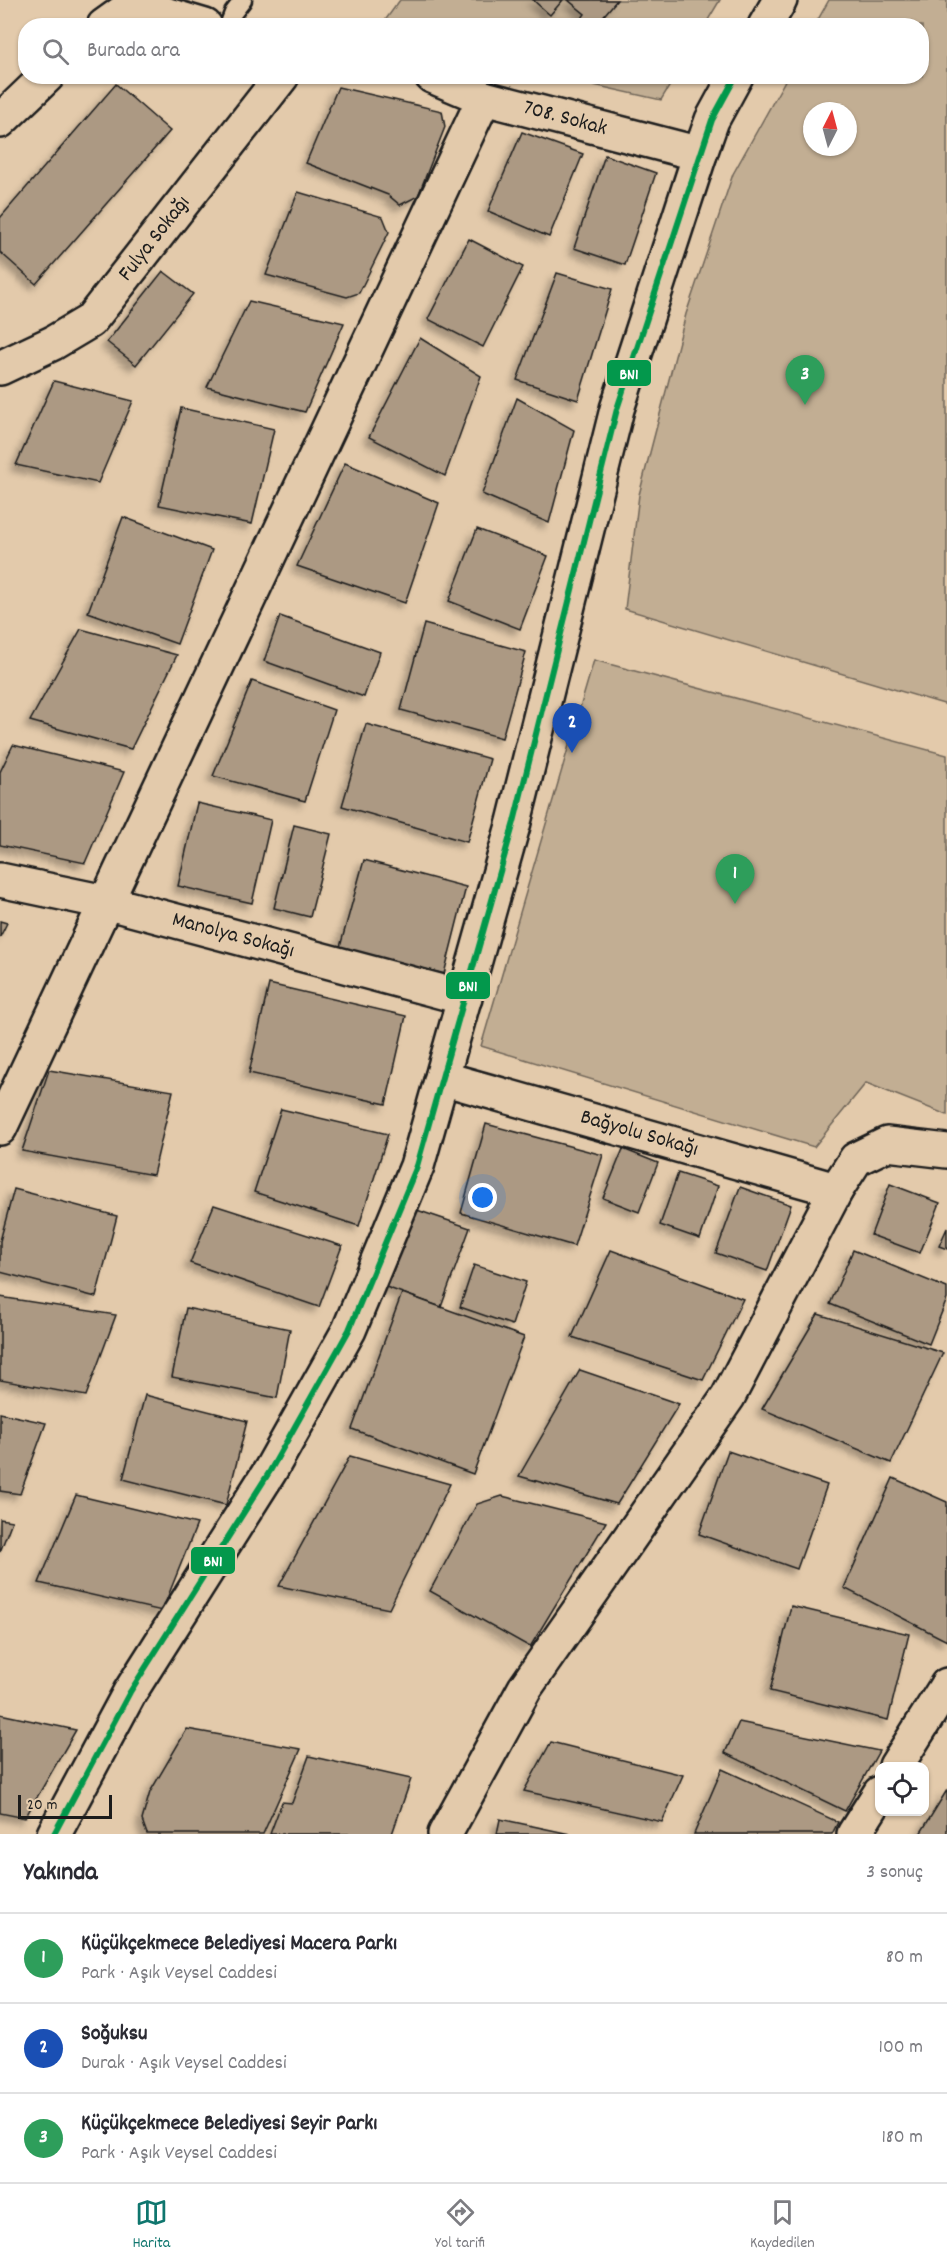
<!DOCTYPE html>
<html lang="tr">
<head>
<meta charset="utf-8">
<style>
	:root { --surface:#fff; --page:#f7f7f7; --text:#2b2b33; --muted:#7c7c81; --line:#e1e1e2; --accent:#0f766e }
	body { margin:0; font-family:Dekko,sans-serif; background:var(--page); color:var(--text) }
	.controls { position:absolute; right:18px; bottom:18px; display:grid; overflow:hidden; border-radius:12px; box-shadow:0 2px 4px #0004 }
	.controls button { width:54px; height:54px; display:grid; place-items:center; padding:0; border:0; border-bottom:2px solid var(--line); background:var(--surface); color:var(--text); font:30px sans-serif }
	.compass { position:absolute; left:803px; top:102px; width:54px; height:54px; border-radius:50%; background:var(--surface); box-shadow:0 2px 4px #0004; rotate:6deg }
	.scale { position:absolute; left:18px; bottom:15px; width:94px; box-sizing:border-box; padding-left:6px; border:3px solid #1c1c1c; border-top:0; font-size:16px; line-height:21px; white-space:nowrap; color:#1c1c1c; -webkit-text-stroke:4px #e3caab; paint-order:stroke }
	.you { position:absolute; left:483px; top:1198px; width:21px; height:21px; margin:-15px; border:4px solid #fff; border-radius:50%; background:#1a73e8; box-shadow:0 0 0 9px #1a73e833 }
	.badge { display:grid; place-items:center; width:39px; height:39px; border-radius:50%; background:var(--accent); color:#fff; font-size:20px; font-weight:700 }
	.pin { position:absolute; translate:-50% -50px; filter:drop-shadow(0 2px 3px #0008) }
	.pin::after { content:''; position:absolute; top:32px; width:21px; height:18px; background:inherit; clip-path:polygon(0 0,100% 0,50% 100%) }
	.list { margin:0; padding:0; list-style:none }
	h2 { display:flex; justify-content:space-between; align-items:center; height:78px; margin:0; padding:0 24px; font-size:26px }
	h2 small { font-size:20px; font-weight:400; color:var(--muted) }
	.list li { display:grid; grid-template-columns:39px 1fr auto; gap:18px; align-items:center; box-sizing:border-box; height:90px; padding:0 24px; border-top:2px solid var(--line) }
	.list b { display:block; font-size:22px; white-space:nowrap }
	.list p { margin:0; font-size:20px; white-space:nowrap; color:var(--muted) }
	.list em { font-size:20px; font-style:normal; color:var(--muted) }
	.icon { flex:none; width:33px; height:33px; fill:none; stroke:currentColor; stroke-width:2; stroke-linecap:round; stroke-linejoin:round }
	.map { position:relative; flex:none; width:947px; height:1834px; overflow:hidden }
	.search { position:absolute; background:var(--surface); box-shadow:0 2px 4px #0004; left:18px; right:18px; top:18px; height:66px; display:flex; align-items:center; gap:15px; box-sizing:border-box; padding:0 21px; border-radius:24px; color:var(--muted); font-size:22px }
	.sheet { height:348px; background:var(--surface) }
	nav { display:flex; justify-content:space-around; align-items:center; box-sizing:border-box; height:84px; border-top:2px solid var(--line); background:var(--surface); font-size:16px; color:var(--muted) }
	nav a { display:grid; justify-items:center; gap:3px }
	nav .on { color:var(--accent) }
	.map>svg:first-child { display:block }
	.green { fill:#c2ae93; stroke:#6f6558; stroke-width:1.5; fill-rule:evenodd }
	.building { fill:#ac9983; stroke:#1c1c1c; stroke-width:1.5; filter:url(#shadow) }
	.lines { fill:none; stroke-linecap:round; stroke-linejoin:round }
	.service-casing { stroke:#1c1c1c; stroke-width:21 }
	.minor-casing { stroke:#1c1c1c; stroke-width:38 }
	.tertiary-casing { stroke:#1c1c1c; stroke-width:38 }
	.secondary-casing { stroke:#1c1c1c; stroke-width:38 }
	.service { stroke:#e3caab; stroke-width:16 }
	.minor { stroke:#e3caab; stroke-width:33 }
	.tertiary { stroke:#e3caab; stroke-width:33 }
	.secondary { stroke:#e3caab; stroke-width:33 }
	.bus-1-casing { stroke:#e3caab; stroke-width:10 }
	.bus-1 { stroke:#03984c; stroke-width:6 }
	.labels { text-anchor:middle; dominant-baseline:central; stroke-width:6; stroke-linejoin:round; paint-order:stroke }
	.street-label { font-size:22px; fill:#1c1c1c; stroke:#e3caab }
	.line-badge { stroke:#e3caab; stroke-width:2 }
	.badge-label { font-size:16px; text-anchor:middle; font-weight:bold; fill:#fff }
</style>
</head>
<body>
<div class="map">
<svg width="947" height="1834" viewBox="0 0 947 1834">
	<defs>
		<filter id="shadow"><feDropShadow dx="-5.5" dy="5.5" stdDeviation="3" flood-color="#0004"/></filter>
	</defs>
	<rect width="100%" height="100%" fill="#e3caab"/>
	<filter id="ink" filterUnits="userSpaceOnUse"><feTurbulence type="fractalNoise" baseFrequency=".0167" numOctaves="2"/><feDisplacementMap in="SourceGraphic" scale="12" xChannelSelector="R" yChannelSelector="G"/><feConvolveMatrix kernelMatrix="1 2 1 2 8 2 1 2 1" color-interpolation-filters="sRGB"/></filter>
	<g filter="url(#ink)">
		<!-- green -->
		<g class="green">
			<path d="M400,0H720L705,25L381,26Z"/>
			<path d="M829,0H947V705L625,609L639,495L686,314L733,174L787,77L922,76V26L815,25ZM812,111H848V147H812Z"/>
			<path d="M558,77H675L661,100Z"/>
			<path d="M594,660L947,755V1115L866,1083L814,1147L481,1046Z"/>
		</g>
		<!-- building -->
		<g class="building">
			<path d="M533,0H563L550,15Z"/>
			<path d="M568,0H617L595,26H585L580,21L585,14Z"/>
			<path d="M116,84L170,131L36,284L0,252V218Z"/>
			<path d="M338,87L442,111L445,127L418,196L400,205L388,195L306,163Z"/>
			<path d="M522,132L583,154L549,237L488,211Z"/>
			<path d="M605,155L656,173L625,265L574,248Z"/>
			<path d="M298,192L383,217L389,232L359,293L347,297L266,275Z"/>
			<path d="M469,239L523,267L483,347L428,319Z"/>
			<path d="M163,271L193,294L136,365L107,342Z"/>
			<path d="M557,273L612,289L578,400L517,380Z"/>
			<path d="M249,301L344,323L305,412L207,387Z"/>
			<path d="M420,338L481,376L445,476L369,437Z"/>
			<path d="M54,381L133,401L98,483L16,465Z"/>
			<path d="M517,398L574,430L549,523L482,494Z"/>
			<path d="M181,408L274,429L252,524L159,505Z"/>
			<path d="M345,463L439,503L405,603L297,566Z"/>
			<path d="M123,517L212,550L177,644L88,612Z"/>
			<path d="M477,529L548,556L520,629L449,601Z"/>
			<path d="M280,616L380,652L364,697L264,661Z"/>
			<path d="M424,624L526,652L502,738L401,710Z"/>
			<path d="M81,629L177,655L131,749L30,721Z"/>
			<path d="M252,681L334,710L305,801L213,776Z"/>
			<path d="M366,724L490,759L467,842L342,806Z"/>
			<path d="M13,745L124,772L85,863L0,845V772Z"/>
			<path d="M197,803L271,820L252,903L178,886Z"/>
			<path d="M294,825L331,834L310,917L274,908Z"/>
			<path d="M364,860L466,887L444,974L340,947Z"/>
			<path d="M0,921L7,923L0,937Z"/>
			<path d="M269,984L406,1016L386,1104L249,1073Z"/>
			<path d="M49,1070L173,1091L153,1175L22,1151Z"/>
			<path d="M281,1109L388,1134L359,1226L254,1192Z"/>
			<path d="M486,1124L603,1155L574,1246L461,1213Z"/>
			<path d="M623,1149L658,1163L639,1212L603,1198Z"/>
			<path d="M678,1173L718,1186L700,1239L660,1225Z"/>
			<path d="M890,1184L940,1203L920,1253L871,1235Z"/>
			<path d="M740,1187L791,1205L767,1271L716,1253Z"/>
			<path d="M14,1189L117,1216L96,1297L0,1272V1241Z"/>
			<path d="M214,1205L342,1246L319,1307L190,1263Z"/>
			<path d="M414,1209L470,1228L441,1307L386,1287Z"/>
			<path d="M947,1228V1249L939,1246Z"/>
			<path d="M611,1250L743,1299L703,1380L572,1337Z"/>
			<path d="M853,1250L947,1288V1299L929,1344L830,1304Z"/>
			<path d="M474,1265L526,1282L512,1325L460,1307Z"/>
			<path d="M402,1293L524,1337L473,1474L352,1429Z"/>
			<path d="M0,1297L116,1315L86,1396L0,1380Z"/>
			<path d="M186,1308L290,1329L277,1398L172,1377Z"/>
			<path d="M818,1314L943,1353L891,1463L762,1409Z"/>
			<path d="M580,1370L679,1404L617,1504L519,1476Z"/>
			<path d="M145,1395L247,1421L226,1505L123,1479Z"/>
			<path d="M0,1413L46,1423L20,1494L0,1491Z"/>
			<path d="M728,1451L827,1485L797,1569L699,1534Z"/>
			<path d="M350,1456L450,1484L389,1609L279,1586Z"/>
			<path d="M893,1478L947,1502V1641L844,1588Z"/>
			<path d="M76,1495L197,1524L162,1611L39,1583Z"/>
			<path d="M502,1496L606,1522L530,1647L430,1591L477,1504Z"/>
			<path d="M0,1519L12,1521L0,1552Z"/>
			<path d="M791,1606L909,1634L888,1720L770,1691Z"/>
			<path d="M0,1714L76,1730L25,1818L0,1813Z"/>
			<path d="M739,1722L879,1751L845,1811L725,1753Z"/>
			<path d="M187,1729L301,1749L263,1834H147L142,1820L150,1792Z"/>
			<path d="M551,1742L683,1775L662,1822L524,1791Z"/>
			<path d="M309,1756L411,1779L392,1834H270L282,1802L292,1803Z"/>
			<path d="M722,1769L838,1822L832,1834H694Z"/>
			<path d="M947,1790V1834H920Z"/>
			<path d="M500,1819L570,1834H497Z"/>
		</g>
		<g class="lines">
			<!-- service casing -->
			<g class="service-casing">
				<path id="service" d="M228,26L233,13L243,0"/>
			</g>
			<!-- minor casing -->
			<g class="minor-casing">
				<g id="minor">
					<path d="M134,5L205,26"/>
					<path d="M432,76L484,98L700,154"/>
					<path d="M0,368L53,343L90,321L282,76"/>
					<path d="M0,880L105,902L465,998"/>
					<path d="M442,1078L836,1190"/>
					<path d="M0,1128L484,98"/>
					<path d="M896,1766L947,1685"/>
					<path d="M445,1834L525,1688L728,1397L836,1190L856,1159L887,1144L947,1151"/>
					<path d="M854,1834L880,1793"/>
				</g>
			</g>
			<!-- tertiary casing -->
			<g class="tertiary-casing">
				<g id="tertiary">
					<path d="M104,26L140,0"/>
					<path d="M0,121L47,76"/>
				</g>
			</g>
			<!-- secondary casing -->
			<g class="secondary-casing">
				<g id="secondary">
					<path d="M765,26L780,0"/>
					<path d="M54,1834L130,1692L270,1471L349,1330L417,1166L514,822L617,409L700,154L712,120L736,76"/>
				</g>
			</g>
			<!-- service -->
			<use href="#service" class="service"/>
			<!-- minor -->
			<use href="#minor" class="minor"/>
			<!-- tertiary -->
			<use href="#tertiary" class="tertiary"/>
			<!-- secondary -->
			<use href="#secondary" class="secondary"/>
			<!-- bus-1 casing -->
			<g class="bus-1-casing">
				<path id="bus-1" d="M54,1834L130,1692L270,1471L349,1330L417,1166L514,822L617,409L712,120L736,76"/>
			</g>
			<!-- bus-1 -->
			<use href="#bus-1" class="bus-1"/>
		</g>
	</g>
	<g class="labels">
		<!-- street labels -->
		<g class="street-label">
			<text transform="translate(565 119) rotate(15)">708. Sokak</text>
			<text transform="translate(155 239) rotate(-52)">Fulya Sokağı</text>
			<text transform="translate(233 936) rotate(15)">Manolya Sokağı</text>
			<text transform="translate(639 1134) rotate(16)">Bağyolu Sokağı</text>
		</g>
	</g>
	<g class="line-badge">
		<rect x="606" y="359" width="46" height="28" rx="6" fill="#03984c"/>
		<rect x="445" y="971" width="46" height="29" rx="6" fill="#03984c"/>
		<rect x="190" y="1546" width="46" height="29" rx="6" fill="#03984c"/>
	</g>
	<g class="badge-label">
		<text x="629" y="379">BN1</text>
		<text x="468" y="991">BN1</text>
		<text x="213" y="1566">BN1</text>
	</g>
</svg>
<div class="controls">
<button><svg class="icon" aria-label="locate" viewBox="0 0 24 24"><circle cx="12" cy="12" r="6"/><path d="M12 2v4M12 18v4M2 12h4M18 12h4"/></svg></button>
</div>
<svg class="compass" viewBox="-18 -18 36 36"><path d="M0-13l5 13h-10z" fill="#e53935"/><path d="M0 13l5-13h-10z" fill="#7c7c81"/></svg>
<div class="scale">20 m</div>
<div class="you"></div>
<div class="pin badge" style="left:735px;top:904px;background:#2e9e5b">1</div>
<div class="pin badge" style="left:572px;top:753px;background:#1a4fb4">2</div>
<div class="pin badge" style="left:805px;top:405px;background:#2e9e5b">3</div>
<div class="search"><svg class="icon" aria-label="search" viewBox="0 0 24 24"><circle cx="10" cy="10" r="6"/><path d="M15 15l6 6"/></svg>Burada ara</div>
</div>
<section class="sheet">
<h2>Yakında<small>3 sonuç</small></h2>
<ul class="list">
<li><span class="badge" style="background:#2e9e5b">1</span><div><b>Küçükçekmece Belediyesi Macera Parkı</b><p>Park · Aşık Veysel Caddesi</p></div><em>80 m</em></li>
<li><span class="badge" style="background:#1a4fb4">2</span><div><b>Soğuksu</b><p>Durak · Aşık Veysel Caddesi</p></div><em>100 m</em></li>
<li><span class="badge" style="background:#2e9e5b">3</span><div><b>Küçükçekmece Belediyesi Seyir Parkı</b><p>Park · Aşık Veysel Caddesi</p></div><em>180 m</em></li>
</ul>
</section>
<nav>
<a class="on"><svg class="icon" aria-label="map" viewBox="0 0 24 24"><path d="M3 6l6-2 6 2 6-2v14l-6 2-6-2-6 2zM9 4v14M15 6v14"/></svg>Harita</a>
<a><svg class="icon" aria-label="directions" viewBox="0 0 24 24"><path d="M12 3l9 9-9 9-9-9zM9 14v-3h6M13 9l2 2-2 2"/></svg>Yol tarifi</a>
<a><svg class="icon" aria-label="saved" viewBox="0 0 24 24"><path d="M7 4h10v16l-5-4-5 4z"/></svg>Kaydedilen</a>
</nav>
</body>
</html>
